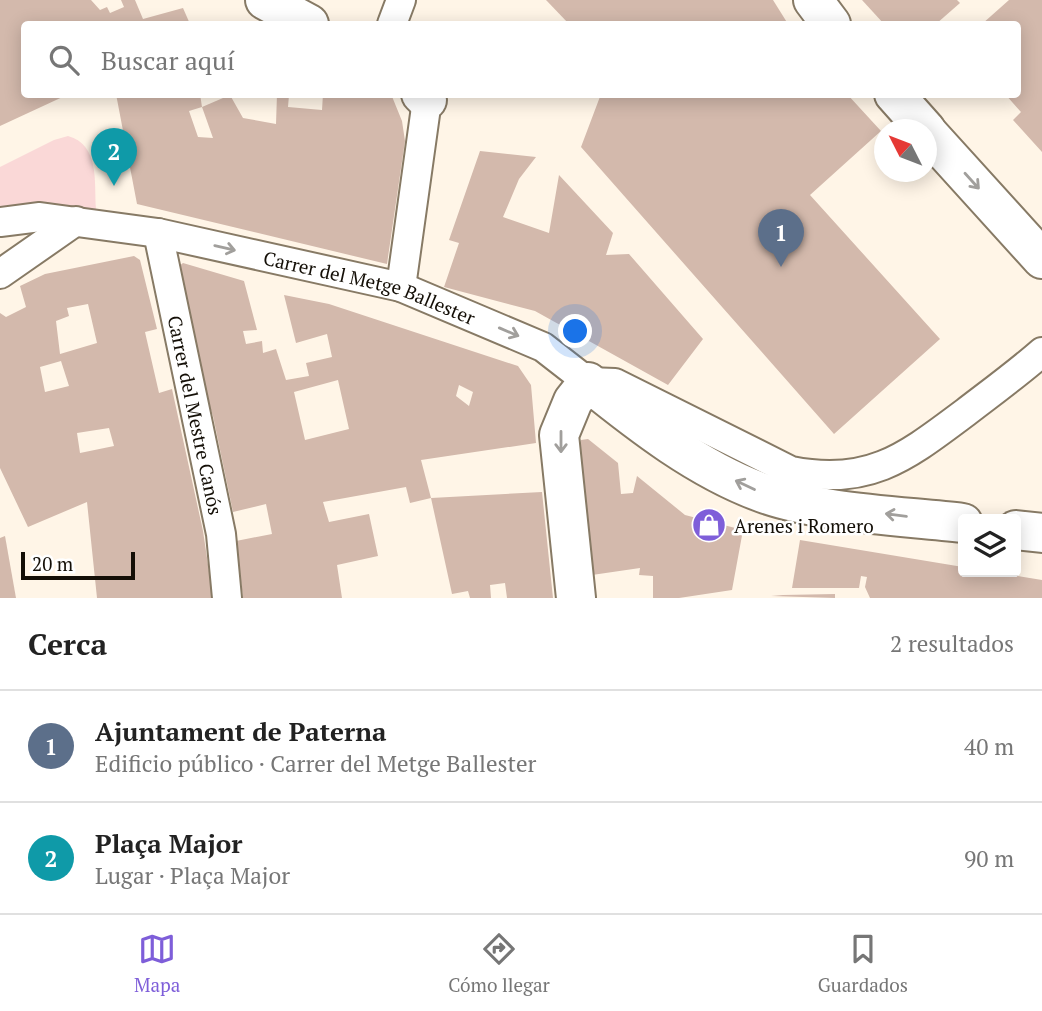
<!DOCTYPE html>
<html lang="es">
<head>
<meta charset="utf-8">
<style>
	:root { --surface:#fff; --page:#f2f2f2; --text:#222; --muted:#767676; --line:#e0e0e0; --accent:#7e5ed9 }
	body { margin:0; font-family:"PT Serif",serif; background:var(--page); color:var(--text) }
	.controls { position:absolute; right:21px; bottom:21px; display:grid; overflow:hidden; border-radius:7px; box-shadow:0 4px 18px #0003 }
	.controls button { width:63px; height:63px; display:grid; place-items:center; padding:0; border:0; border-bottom:2px solid var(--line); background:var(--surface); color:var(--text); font:35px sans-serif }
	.compass { position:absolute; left:874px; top:119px; width:63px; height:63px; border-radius:50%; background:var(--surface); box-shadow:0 4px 18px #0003; rotate:312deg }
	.scale { position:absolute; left:21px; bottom:18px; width:114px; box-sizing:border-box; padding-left:7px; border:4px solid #140f07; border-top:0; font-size:19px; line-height:24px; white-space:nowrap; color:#140f07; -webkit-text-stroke:5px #fff; paint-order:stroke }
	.you { position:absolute; left:576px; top:332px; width:24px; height:24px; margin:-18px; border:5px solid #fff; border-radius:50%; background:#1a73e8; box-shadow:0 0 0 10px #1a73e833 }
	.badge { display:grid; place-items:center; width:46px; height:46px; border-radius:50%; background:var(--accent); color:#fff; font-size:23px; font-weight:700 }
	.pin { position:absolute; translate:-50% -58px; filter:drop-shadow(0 2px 4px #0008) }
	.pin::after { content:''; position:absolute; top:37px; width:24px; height:21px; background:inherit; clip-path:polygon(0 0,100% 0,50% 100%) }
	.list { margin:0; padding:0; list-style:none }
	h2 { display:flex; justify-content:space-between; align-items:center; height:91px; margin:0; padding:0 28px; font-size:30px }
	h2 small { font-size:23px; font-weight:400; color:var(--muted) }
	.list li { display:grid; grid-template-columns:46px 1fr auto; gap:21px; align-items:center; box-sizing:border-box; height:112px; padding:0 28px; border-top:2px solid var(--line) }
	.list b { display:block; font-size:26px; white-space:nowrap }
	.list p { margin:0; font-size:23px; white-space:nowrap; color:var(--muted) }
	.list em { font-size:23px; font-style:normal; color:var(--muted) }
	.icon { flex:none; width:38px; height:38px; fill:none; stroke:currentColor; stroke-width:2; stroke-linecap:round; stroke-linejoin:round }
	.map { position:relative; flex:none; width:1042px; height:598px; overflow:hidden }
	.search { position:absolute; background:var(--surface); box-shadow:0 4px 18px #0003; left:21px; right:21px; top:21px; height:77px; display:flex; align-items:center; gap:18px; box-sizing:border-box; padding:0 24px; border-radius:7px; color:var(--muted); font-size:26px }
	.sheet { height:315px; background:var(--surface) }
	nav { display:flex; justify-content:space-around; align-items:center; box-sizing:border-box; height:98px; border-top:2px solid var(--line); background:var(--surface); font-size:19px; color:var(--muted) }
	nav a { display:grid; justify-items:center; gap:4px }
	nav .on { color:var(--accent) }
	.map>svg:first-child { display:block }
	.green { fill:#fad8d7 }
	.building { fill:#d3b9ac; fill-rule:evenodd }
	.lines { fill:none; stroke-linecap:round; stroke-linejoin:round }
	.pedestrian-casing { stroke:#877a65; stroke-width:32 }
	.minor-casing { stroke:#877a65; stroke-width:42 }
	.pedestrian { stroke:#fff; stroke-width:28 }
	.minor { stroke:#fff; stroke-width:38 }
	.oneway { stroke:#a19f9c }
	.labels { text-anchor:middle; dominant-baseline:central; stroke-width:5; stroke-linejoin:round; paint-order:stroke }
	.street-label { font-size:19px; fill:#140f07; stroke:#fff }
	.poi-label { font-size:19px; fill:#140f07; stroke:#fff; text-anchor:start }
</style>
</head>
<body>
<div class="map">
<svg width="1042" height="598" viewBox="0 0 1042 598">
	<rect width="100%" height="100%" fill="#fff5e7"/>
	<!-- green -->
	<path class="green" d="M68,136C100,145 94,182 96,209L0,210V167L54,140Z"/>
	<!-- building -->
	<g class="building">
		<path d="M0,0H91L100,10L107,7L110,13L124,7L121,0H135L143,19L183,8L190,24H24V94H69L0,126Z"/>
		<path d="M546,0H773L788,24H569Z"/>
		<path d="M862,0H957L960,3L936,24H884Z"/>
		<path d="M1009,0H1042V152L1013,120L1021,112L1005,94H1018V24H982Z"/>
		<path d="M116,94H200L202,107L189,111L198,137L213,138L202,107L230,95L243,118L276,124L277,94L289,95L288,107L322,110L323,94H391L402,121L405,141L387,264L137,204Z"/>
		<path d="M601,94H847L881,131L810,195L940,339L834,434L581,147Z"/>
		<path d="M480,151L536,157L519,179L503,217L549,233L559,175L613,233L606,255L629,254L703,339L668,385L535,311L444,287L459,243L449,240Z"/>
		<path d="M134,256L140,260L157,329L145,332L159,393L172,389L203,531L213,598H97L87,502L28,527L0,468V313L6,317L26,307L20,286L45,274ZM88,304L97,343L60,354L56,321L69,316L67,308ZM61,361L69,386L45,392L40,367ZM109,428L114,446L80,453L77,433Z"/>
		<path d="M183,263L244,281L257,330L243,331L246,344L262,341L263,353L276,349L286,380L309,376L306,363L332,357L327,334L296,343L284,295L329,304L518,366L531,385L536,443L421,460L431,498L542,492L553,598H507L505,583L490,585L491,598H470L468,591L452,594L431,498L410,503L406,487L323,502L329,522L369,514L378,556L337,565L342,598H243L236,541L272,534L266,504L233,512L213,416L198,372L179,266ZM338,380L349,429L305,440L294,392ZM459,385L473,392L469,406L456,396Z"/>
		<path d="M588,439L618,463L621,494L633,493L637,476L685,515L743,530L732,590L679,598H653V576L639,575L640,568L592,575L579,445L581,440Z"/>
		<path d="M5,536L16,598H0V538Z"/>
		<path d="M800,540L963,567V572H994L1042,580V598H870L865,587L867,577L861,576L859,588H792Z"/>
		<path d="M835,594V598L771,596L783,595Z"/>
	</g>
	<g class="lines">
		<!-- pedestrian casing -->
		<g class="pedestrian-casing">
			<g id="pedestrian">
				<path d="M392,24L401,0"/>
				<path id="s1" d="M0,222L40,217L158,233L401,287L543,347L588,382L615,383L791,471C870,487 907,456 966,412C992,392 1018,373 1042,352"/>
				<path id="s2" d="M158,233L221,534L227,598"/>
				<path d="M0,274L76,221"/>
				<path d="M401,287L427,100"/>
			</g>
		</g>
		<!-- minor casing -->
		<g class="minor-casing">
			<g id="minor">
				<path d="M265,0L309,24"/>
				<path d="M813,0L831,24"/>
				<path d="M421,94L427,100"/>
				<path d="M894,94L926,130"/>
				<path d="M926,131L1042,259"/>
				<path d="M1016,530L1042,533"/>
				<path d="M576,598L559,435L573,401L588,382C640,424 699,470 763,493C817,513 904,516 963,523"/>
			</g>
		</g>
		<!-- pedestrian -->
		<use href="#pedestrian" class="pedestrian"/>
		<!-- minor -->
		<use href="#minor" class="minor"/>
	</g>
	<!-- one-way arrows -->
	<defs><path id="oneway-shaft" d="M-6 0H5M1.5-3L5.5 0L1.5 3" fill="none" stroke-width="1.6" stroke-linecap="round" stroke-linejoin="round" transform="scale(1.75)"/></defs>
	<g class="oneway">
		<use href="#oneway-shaft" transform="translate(972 181) rotate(48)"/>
		<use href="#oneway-shaft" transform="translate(225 248) rotate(13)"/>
		<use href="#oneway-shaft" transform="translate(509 332) rotate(23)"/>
		<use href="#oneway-shaft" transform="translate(561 442) rotate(90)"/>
		<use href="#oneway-shaft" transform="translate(745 485) rotate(-155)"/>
		<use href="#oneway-shaft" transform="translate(896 515) rotate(-173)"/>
	</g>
	<!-- icons -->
	<defs>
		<g id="shop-disc" transform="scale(1.75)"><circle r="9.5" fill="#7e5ed9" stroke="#fff"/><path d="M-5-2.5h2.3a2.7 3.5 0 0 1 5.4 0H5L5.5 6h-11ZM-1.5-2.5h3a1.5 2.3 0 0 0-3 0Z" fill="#fff"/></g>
	</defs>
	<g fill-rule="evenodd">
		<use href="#shop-disc" x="709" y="525"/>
	</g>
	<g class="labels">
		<!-- street labels -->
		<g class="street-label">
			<text stroke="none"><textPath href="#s1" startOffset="378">Carrer del Metge Ballester</textPath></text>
			<text stroke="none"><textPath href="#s2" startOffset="186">Carrer del Mestre Canós</textPath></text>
		</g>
		<!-- poi labels -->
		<g class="poi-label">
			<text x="734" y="525">Arenes i Romero</text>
		</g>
	</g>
</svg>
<div class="controls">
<button><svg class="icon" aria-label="layers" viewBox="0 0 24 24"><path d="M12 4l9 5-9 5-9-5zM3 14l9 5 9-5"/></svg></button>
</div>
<svg class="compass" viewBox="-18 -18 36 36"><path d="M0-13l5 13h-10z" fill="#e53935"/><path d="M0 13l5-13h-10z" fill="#767676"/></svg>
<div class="scale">20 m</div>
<div class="you"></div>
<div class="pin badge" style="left:781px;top:267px;background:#5c6f8a">1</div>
<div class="pin badge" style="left:114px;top:186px;background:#0f9aa8">2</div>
<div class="search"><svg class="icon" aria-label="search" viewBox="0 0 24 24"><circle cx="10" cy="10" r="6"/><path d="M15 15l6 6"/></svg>Buscar aquí</div>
</div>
<section class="sheet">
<h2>Cerca<small>2 resultados</small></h2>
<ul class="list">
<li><span class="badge" style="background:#5c6f8a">1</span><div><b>Ajuntament de Paterna</b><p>Edificio público · Carrer del Metge Ballester</p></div><em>40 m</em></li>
<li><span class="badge" style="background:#0f9aa8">2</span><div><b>Plaça Major</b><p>Lugar · Plaça Major</p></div><em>90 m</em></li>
</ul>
</section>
<nav>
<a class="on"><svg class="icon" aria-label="map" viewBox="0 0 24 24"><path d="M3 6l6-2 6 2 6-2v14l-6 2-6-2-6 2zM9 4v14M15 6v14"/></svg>Mapa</a>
<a><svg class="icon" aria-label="directions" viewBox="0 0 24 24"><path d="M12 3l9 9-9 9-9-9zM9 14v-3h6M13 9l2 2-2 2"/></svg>Cómo llegar</a>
<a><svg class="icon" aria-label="saved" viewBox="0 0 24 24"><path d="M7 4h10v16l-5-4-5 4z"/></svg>Guardados</a>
</nav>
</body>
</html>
